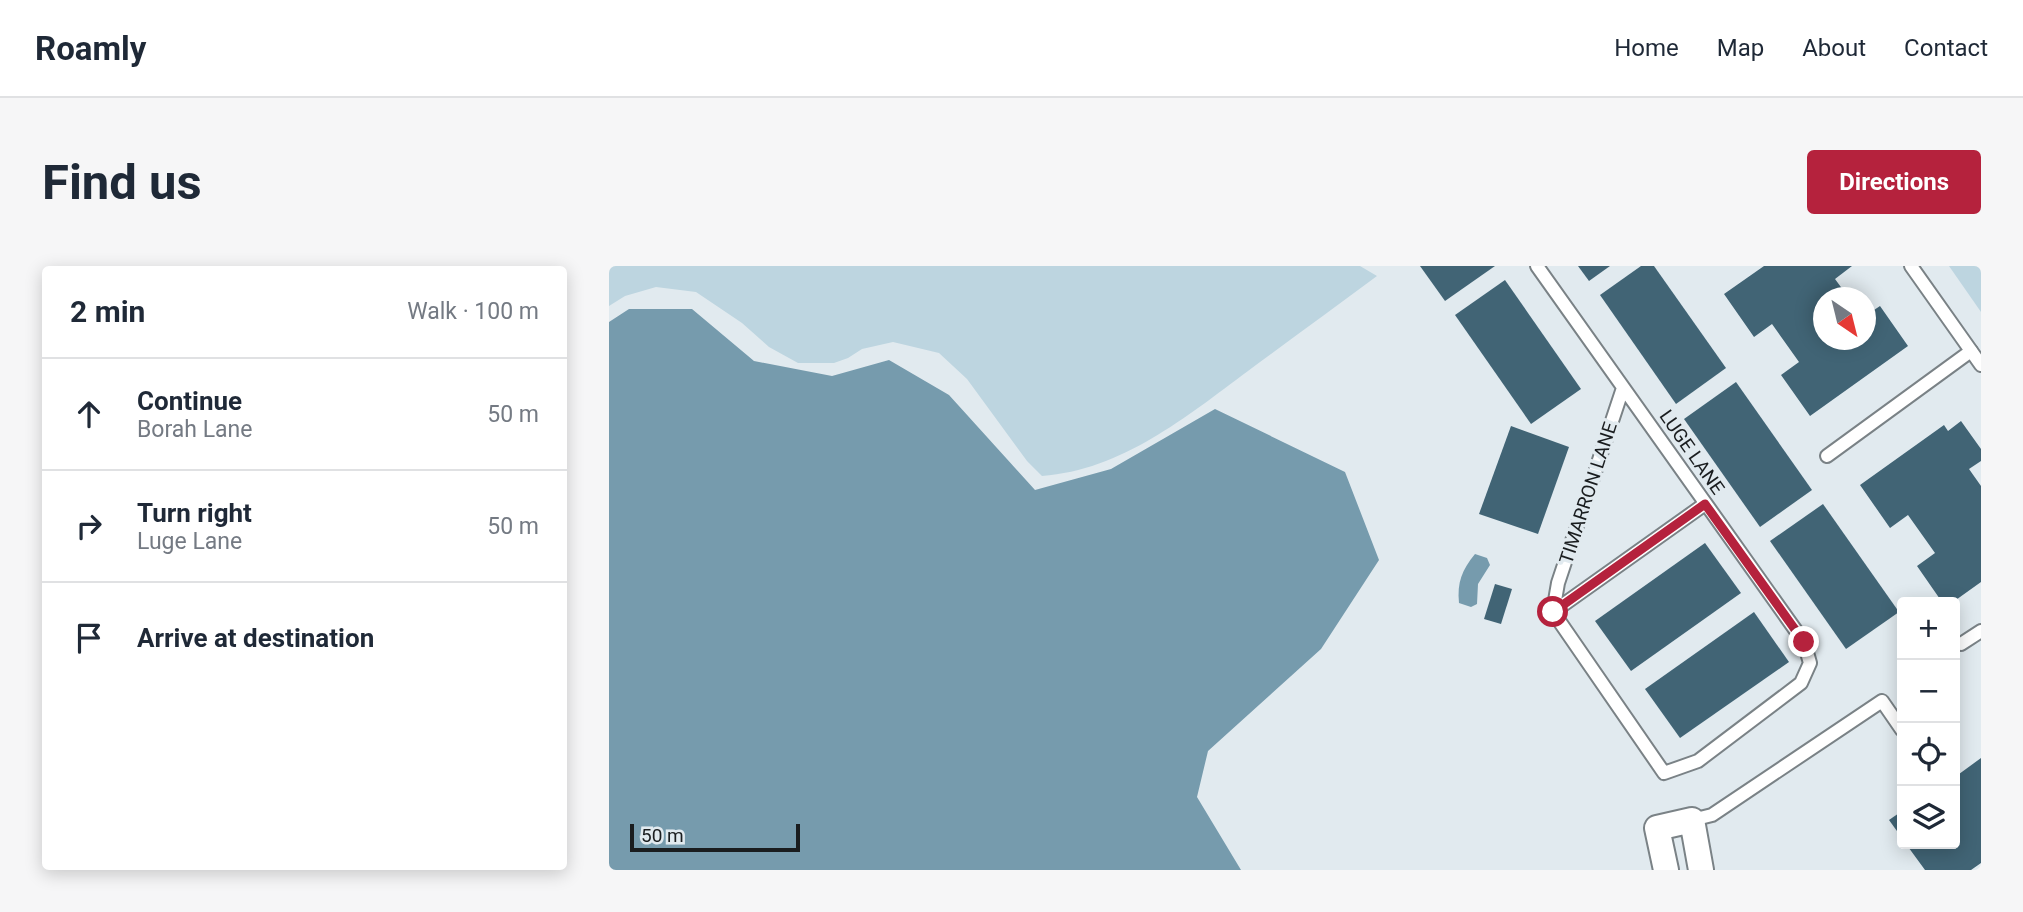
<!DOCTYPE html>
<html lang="en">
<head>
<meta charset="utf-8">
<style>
	:root { --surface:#fff; --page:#f6f6f7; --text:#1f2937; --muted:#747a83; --line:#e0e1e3; --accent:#b5223d }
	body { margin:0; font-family:Roboto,sans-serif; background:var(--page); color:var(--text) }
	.controls { position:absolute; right:21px; bottom:21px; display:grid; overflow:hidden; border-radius:7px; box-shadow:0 4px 18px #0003 }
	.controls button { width:63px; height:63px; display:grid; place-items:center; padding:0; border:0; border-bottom:2px solid var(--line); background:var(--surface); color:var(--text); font:35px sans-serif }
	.compass { position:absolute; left:1204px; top:21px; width:63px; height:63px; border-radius:50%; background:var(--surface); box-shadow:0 4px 18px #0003; rotate:145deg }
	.scale { position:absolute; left:21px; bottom:18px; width:170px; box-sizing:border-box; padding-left:7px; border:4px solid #1a1d1f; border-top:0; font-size:19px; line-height:24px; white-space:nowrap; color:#1a1d1f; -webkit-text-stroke:5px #e1eaef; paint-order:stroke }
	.stop { position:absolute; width:21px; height:21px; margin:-16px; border:5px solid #b5223d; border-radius:50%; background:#fff }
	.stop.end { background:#b5223d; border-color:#fff; box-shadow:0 2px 7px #0008 }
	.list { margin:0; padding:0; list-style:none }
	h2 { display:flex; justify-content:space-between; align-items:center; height:91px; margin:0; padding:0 28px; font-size:30px }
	h2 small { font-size:23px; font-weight:400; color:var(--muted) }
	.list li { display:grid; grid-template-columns:46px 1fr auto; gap:21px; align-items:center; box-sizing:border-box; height:112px; padding:0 28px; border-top:2px solid var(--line) }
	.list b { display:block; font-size:26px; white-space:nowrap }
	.list p { margin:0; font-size:23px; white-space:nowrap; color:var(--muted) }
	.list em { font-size:23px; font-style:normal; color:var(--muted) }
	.icon { flex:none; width:38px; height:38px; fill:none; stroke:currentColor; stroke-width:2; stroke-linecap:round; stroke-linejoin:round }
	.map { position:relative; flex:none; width:1372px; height:604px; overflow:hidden; border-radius:7px }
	header { display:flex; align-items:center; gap:42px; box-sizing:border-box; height:98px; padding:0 35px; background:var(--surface); border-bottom:2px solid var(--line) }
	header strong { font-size:33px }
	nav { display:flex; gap:38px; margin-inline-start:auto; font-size:24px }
	.intro { display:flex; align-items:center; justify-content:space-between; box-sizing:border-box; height:168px; padding:0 42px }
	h1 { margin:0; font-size:49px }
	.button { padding:18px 32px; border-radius:7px; background:var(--accent); color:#fff; font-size:24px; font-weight:700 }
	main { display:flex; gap:42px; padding:0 42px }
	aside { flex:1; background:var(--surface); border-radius:7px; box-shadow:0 4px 18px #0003 }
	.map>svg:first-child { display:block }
	.green { fill:#bdd5e0 }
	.water { fill:#769bad }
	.building { fill:#416475 }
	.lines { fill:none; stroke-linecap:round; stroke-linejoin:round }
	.lane-casing { stroke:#7a8286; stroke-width:16 }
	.street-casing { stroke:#7a8286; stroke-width:28 }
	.lane { stroke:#fff; stroke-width:12 }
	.street { stroke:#fff; stroke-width:24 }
	.route { stroke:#b5223d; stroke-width:9 }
	.labels { text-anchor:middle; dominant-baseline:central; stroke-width:7; stroke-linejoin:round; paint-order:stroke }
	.street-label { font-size:19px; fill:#1a1d1f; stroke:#e1eaef }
</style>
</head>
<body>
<header>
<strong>Roamly</strong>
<nav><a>Home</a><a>Map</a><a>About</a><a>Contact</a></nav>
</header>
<div class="intro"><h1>Find us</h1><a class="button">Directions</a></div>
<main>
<aside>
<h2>2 min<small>Walk · 100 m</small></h2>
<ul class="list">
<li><svg class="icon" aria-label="ahead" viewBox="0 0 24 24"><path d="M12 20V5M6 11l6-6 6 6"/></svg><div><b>Continue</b><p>Borah Lane</p></div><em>50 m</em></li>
<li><svg class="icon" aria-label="right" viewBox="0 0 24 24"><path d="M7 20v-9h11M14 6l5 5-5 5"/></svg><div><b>Turn right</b><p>Luge Lane</p></div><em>50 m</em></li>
<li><svg class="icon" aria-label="arrive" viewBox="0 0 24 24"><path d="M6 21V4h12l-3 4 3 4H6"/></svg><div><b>Arrive at destination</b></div></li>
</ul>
</aside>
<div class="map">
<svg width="1372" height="604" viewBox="0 0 1372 604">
	<rect width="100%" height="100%" fill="#e1eaef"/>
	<!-- green -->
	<g class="green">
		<path d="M0,0H751L768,10C725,42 682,73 639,105C577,151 513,204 433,210L418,195L358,113L330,87L284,76L253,83L239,92L225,97H189L160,81L133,57L87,26L47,21L16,30L0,40Z"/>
		<path d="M1340,0H1372V46Z"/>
	</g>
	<!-- water -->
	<g class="water">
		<path d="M20,43H83L145,95L223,110L280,94L340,129L426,224L502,203L606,143L736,206L770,294L712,383L599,485L588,531L632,604H0V56Z"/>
		<path d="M866,288L878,292L881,299L869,318L868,338L862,341L850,337C848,316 853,304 866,288Z"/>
	</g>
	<!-- building -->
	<g class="building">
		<path d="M811,0H886L836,35Z"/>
		<path d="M969,0H1001L980,15Z"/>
		<path d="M1032,0H1045L1117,102L1067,138L991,29Z"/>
		<path d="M1155,0H1243L1226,13L1240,32H1214V74H1256V50L1271,40L1299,80L1201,150L1172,109L1190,96L1163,58L1145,71L1115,28Z"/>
		<path d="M896,14L972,123L922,158L846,49Z"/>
		<path d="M1127,116L1203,224L1151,261L1075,153Z"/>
		<path d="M1352,155L1372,183V195L1360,203L1372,220V316L1344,336H1333L1308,300L1326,287L1299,249L1281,262L1251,219L1335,159L1339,165Z"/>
		<path d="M902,160L960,181L929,268L870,248Z"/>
		<path d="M1214,238L1290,346L1237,383L1161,275Z"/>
		<path d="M1096,277L1132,327L1022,405L986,355Z"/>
		<path d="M886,318L903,323L892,358L875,353Z"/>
		<path d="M1145,346L1180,396L1071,472L1036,423Z"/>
		<path d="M1372,492V597L1362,604H1316L1297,578H1346V511Z"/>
		<path d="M1293,545V572L1280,554Z"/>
	</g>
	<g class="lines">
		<!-- lane casing -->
		<g class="lane-casing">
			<g id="lane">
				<path d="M928,0L1195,376L1201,397L1192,417L1089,495L1055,507L944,346L949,317L1014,122"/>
				<path d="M1302,0L1372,99"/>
				<path d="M1218,190L1362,85"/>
				<path d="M944,346L1096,238"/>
				<path d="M1352,378L1372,365"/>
				<path d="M1083,554L1103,549L1273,435L1293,464"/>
			</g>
		</g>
		<!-- street casing -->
		<g class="street-casing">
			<path id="street" d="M1057,604L1048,562L1083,554L1092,604"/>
		</g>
		<!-- lane -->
		<use href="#lane" class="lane"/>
		<!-- street -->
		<use href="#street" class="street"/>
	</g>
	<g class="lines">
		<!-- route -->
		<path class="route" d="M944,346L1096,238L1195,376"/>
	</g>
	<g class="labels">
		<!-- street labels -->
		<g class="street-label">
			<text transform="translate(1083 186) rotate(55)">LUGE LANE</text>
			<text transform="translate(979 227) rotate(-72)">TIMARRON LANE</text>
		</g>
	</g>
</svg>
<div class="controls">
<button>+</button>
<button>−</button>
<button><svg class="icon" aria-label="locate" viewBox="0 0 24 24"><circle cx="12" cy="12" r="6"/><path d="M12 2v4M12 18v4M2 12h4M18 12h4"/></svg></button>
<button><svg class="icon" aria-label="layers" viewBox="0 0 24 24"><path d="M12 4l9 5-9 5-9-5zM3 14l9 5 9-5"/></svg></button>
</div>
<svg class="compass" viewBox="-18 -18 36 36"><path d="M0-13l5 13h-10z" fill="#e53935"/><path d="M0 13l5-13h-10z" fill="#747a83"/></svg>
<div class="scale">50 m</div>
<div class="stop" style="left:944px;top:346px"></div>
<div class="stop end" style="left:1195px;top:376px"></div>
</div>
</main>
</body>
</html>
